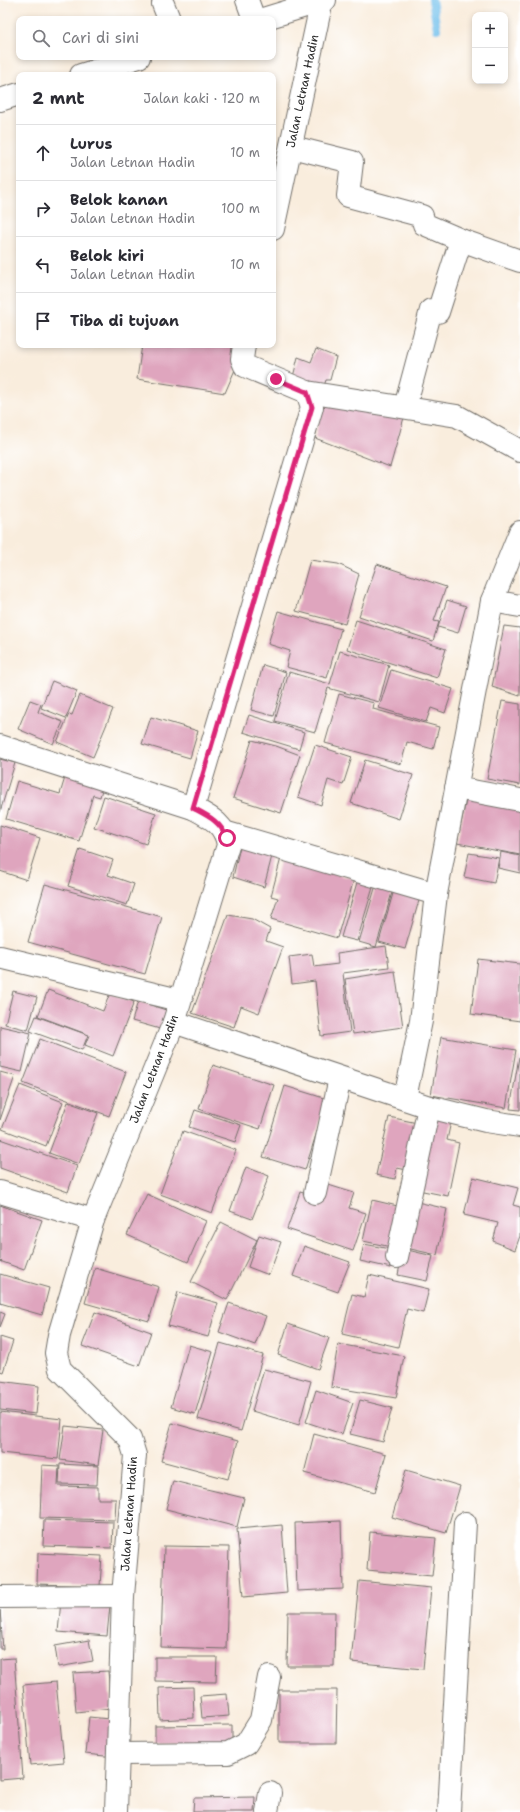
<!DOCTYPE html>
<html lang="id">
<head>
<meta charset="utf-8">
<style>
	:root { --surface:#fff; --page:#f2f2f3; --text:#2b2b33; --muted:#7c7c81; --line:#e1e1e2 }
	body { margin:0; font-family:"Shantell Sans",sans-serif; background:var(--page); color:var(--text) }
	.controls { position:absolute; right:12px; top:12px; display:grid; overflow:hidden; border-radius:8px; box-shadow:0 2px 6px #0003 }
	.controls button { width:36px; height:36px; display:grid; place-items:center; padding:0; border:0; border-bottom:1px solid var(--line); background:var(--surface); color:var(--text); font:20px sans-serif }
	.stop { position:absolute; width:12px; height:12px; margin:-9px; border:3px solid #db2777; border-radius:50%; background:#fff }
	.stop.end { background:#db2777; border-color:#fff; box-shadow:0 1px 4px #0008 }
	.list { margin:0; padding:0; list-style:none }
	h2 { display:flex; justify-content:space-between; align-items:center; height:52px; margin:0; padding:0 16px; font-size:17px }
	h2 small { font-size:13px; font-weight:400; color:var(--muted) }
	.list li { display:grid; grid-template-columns:26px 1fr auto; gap:12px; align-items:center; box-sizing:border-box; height:56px; padding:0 16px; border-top:1px solid var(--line) }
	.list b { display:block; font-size:15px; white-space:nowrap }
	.list p { margin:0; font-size:13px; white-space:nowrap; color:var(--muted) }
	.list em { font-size:13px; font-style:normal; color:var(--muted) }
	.icon { flex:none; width:22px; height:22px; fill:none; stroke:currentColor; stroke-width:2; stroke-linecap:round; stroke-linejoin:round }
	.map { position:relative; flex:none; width:520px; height:1812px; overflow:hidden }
	.search { position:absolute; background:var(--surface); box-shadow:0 2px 6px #0003; left:16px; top:16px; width:260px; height:44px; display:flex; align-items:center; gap:10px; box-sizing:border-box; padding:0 14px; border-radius:8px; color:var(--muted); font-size:15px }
	.panel { position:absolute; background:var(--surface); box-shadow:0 2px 6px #0003; left:16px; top:72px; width:260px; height:276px; border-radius:8px }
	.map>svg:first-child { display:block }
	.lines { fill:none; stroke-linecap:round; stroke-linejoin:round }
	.stream { stroke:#70bfeb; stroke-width:8 }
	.building { fill:#dfa5be }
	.minor-casing { stroke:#736f69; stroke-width:24 }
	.minor { stroke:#fff; stroke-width:22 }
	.route { stroke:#db2777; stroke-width:5 }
	.labels { text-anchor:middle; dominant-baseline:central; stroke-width:3; stroke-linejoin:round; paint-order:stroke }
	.street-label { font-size:12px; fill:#2b2b2b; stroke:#fff }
</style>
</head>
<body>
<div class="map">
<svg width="520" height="1812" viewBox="0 0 520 1812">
	<rect width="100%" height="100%" fill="#fff"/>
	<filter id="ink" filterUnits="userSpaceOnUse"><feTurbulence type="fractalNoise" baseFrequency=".025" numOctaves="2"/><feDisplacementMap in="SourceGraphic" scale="8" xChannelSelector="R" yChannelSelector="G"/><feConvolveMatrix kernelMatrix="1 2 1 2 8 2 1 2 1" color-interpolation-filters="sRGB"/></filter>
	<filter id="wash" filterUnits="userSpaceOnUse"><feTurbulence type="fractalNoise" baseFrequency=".012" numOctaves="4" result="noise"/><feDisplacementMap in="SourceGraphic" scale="16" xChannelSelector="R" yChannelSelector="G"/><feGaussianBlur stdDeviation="0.9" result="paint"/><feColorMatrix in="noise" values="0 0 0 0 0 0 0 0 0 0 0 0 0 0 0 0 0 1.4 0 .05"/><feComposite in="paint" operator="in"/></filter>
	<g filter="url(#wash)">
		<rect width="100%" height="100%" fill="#f9eddd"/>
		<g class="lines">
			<!-- stream -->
			<path class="stream" d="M432,0L437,29"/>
		</g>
		<g id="blocks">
			<!-- building -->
			<g class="building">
				<path d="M142,345H240L237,365L225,393L137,379Z"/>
				<path d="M316,349L336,357L330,380H326L324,386L292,381L298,357L311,362Z"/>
				<path d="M323,398L405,414L390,467L315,438Z"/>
				<path d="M310,560L338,564L359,574L345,624L296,611Z"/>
				<path d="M377,564L446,587L434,621L439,622L433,641L359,616Z"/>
				<path d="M447,600L466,606L458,633L438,627Z"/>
				<path d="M278,611L341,629L327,678L286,667L290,651L268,644Z"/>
				<path d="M356,620L446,649L437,678L347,649Z"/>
				<path d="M504,626L520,628V696L492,687Z"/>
				<path d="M340,651L389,665L379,702L328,688L315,732L275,721L289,672L330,684Z"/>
				<path d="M263,665L286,672L274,716L251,710Z"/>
				<path d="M391,670L453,689L445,713L431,708L426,722L379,708Z"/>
				<path d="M52,681L77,691L66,718L41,708Z"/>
				<path d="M339,694L374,703L373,709L439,727L433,749L407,742L401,764L325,743Z"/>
				<path d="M80,695L113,709L93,757L57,742L69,714L72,715Z"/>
				<path d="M30,700L41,704L38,712L63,722L53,744L18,729Z"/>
				<path d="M502,701L520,704V785L487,779Z"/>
				<path d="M249,715L304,732L299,749L243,732Z"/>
				<path d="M151,717L198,731L190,758L142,744Z"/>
				<path d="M252,740L276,746L300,755L281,813L233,798Z"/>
				<path d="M315,745L352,757L343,785L328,780L321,805L298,797Z"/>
				<path d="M0,759L15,763L0,812Z"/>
				<path d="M365,760L413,775L399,819L351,803Z"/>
				<path d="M67,771L104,782L100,797L93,795L79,841L6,819L17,781L60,794Z"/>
				<path d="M468,791L520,808V855L457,843Z"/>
				<path d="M104,796L156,813L146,844L94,827Z"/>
				<path d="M0,825L40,838L27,880L0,871Z"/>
				<path d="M241,842L273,852L264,887L233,877Z"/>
				<path d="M80,849L113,860L108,875L134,884L127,905L68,886Z"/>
				<path d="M501,852L520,856V873L498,868Z"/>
				<path d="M469,853L499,858L494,883L464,877Z"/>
				<path d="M281,858L354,879L337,938L271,919L278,898L271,896Z"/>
				<path d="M358,879L374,884L357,941L341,937Z"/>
				<path d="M396,883L422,890L405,949L379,942Z"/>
				<path d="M45,884L162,917L145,974L28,942Z"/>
				<path d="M376,885L393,889L376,947L359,942Z"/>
				<path d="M228,915L252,919L270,929L266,941L283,947L259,1013L241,1006L234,1027L192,1013Z"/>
				<path d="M386,946L389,967L343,973L350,1032L321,1036L315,981L292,984L289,957L312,954L314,967L338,964L337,953Z"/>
				<path d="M478,959L520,964V1021L471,1014Z"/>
				<path d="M395,971L403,1027L353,1034L345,979Z"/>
				<path d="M48,990L103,1011L110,993L134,1002L113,1056L85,1045L89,1035L38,1016Z"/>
				<path d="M13,991L37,997L28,1030L5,1024Z"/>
				<path d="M138,1001L166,1010L160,1029L132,1021Z"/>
				<path d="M36,1016L88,1035L82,1050L30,1031Z"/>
				<path d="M0,1026L31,1033L22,1072L0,1067Z"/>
				<path d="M441,1037L516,1050L506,1108L431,1095Z"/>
				<path d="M40,1039L126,1072L109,1116L23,1083Z"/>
				<path d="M519,1057H520V1110L510,1109Z"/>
				<path d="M213,1065L274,1085L260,1129L199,1109Z"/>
				<path d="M0,1072L15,1076L0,1120Z"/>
				<path d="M20,1085L63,1102L46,1146L2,1129Z"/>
				<path d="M285,1086L327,1099L305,1170L263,1157Z"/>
				<path d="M68,1102L98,1113L79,1164L49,1153Z"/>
				<path d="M195,1110L241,1125L235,1142L189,1127Z"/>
				<path d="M435,1113L452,1117L447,1140L459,1143L448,1196L418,1190Z"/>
				<path d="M389,1117L422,1124L412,1171L397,1168L395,1179L376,1175Z"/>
				<path d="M183,1131L236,1150L212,1213L160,1194Z"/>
				<path d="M0,1139L77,1166L68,1192L0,1168Z"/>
				<path d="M246,1167L269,1176L252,1219L230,1211Z"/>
				<path d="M473,1177L518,1188L513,1205L520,1207V1236L515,1250L493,1241L498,1223L464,1215Z"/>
				<path d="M322,1183L354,1193L349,1208L366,1213L353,1251L287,1229L300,1192L317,1197Z"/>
				<path d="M147,1194L206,1221L188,1262L127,1235Z"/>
				<path d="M372,1200L406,1208L396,1248L363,1241Z"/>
				<path d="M413,1201L447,1209L437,1255L402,1247Z"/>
				<path d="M0,1205L42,1220L24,1270L0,1261Z"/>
				<path d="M221,1222L257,1240L227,1300L191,1282Z"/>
				<path d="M259,1235L281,1242L269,1275L248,1267Z"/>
				<path d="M364,1244L395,1250L391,1268L360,1261Z"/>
				<path d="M304,1246L350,1262L338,1292L293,1276Z"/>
				<path d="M403,1249L433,1256L427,1281L398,1275Z"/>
				<path d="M95,1268L159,1287L149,1321L85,1303Z"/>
				<path d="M0,1274L49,1288L42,1315L0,1303Z"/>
				<path d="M369,1275L429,1289L423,1313L407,1309L398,1347L342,1334L352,1294L364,1297Z"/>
				<path d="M178,1292L218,1303L208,1337L168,1326Z"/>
				<path d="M229,1303L266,1316L255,1345L219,1332Z"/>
				<path d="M0,1312L5,1314L0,1327Z"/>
				<path d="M95,1312L151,1332L139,1366L82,1346Z"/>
				<path d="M288,1324L329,1338L318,1369L278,1355Z"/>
				<path d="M0,1337L13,1341L3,1372L0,1371Z"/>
				<path d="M220,1343L263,1355L241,1431L198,1419Z"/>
				<path d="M338,1344L404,1356L396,1398L331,1387Z"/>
				<path d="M189,1345L213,1352L195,1414L171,1407Z"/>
				<path d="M264,1369L311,1381L299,1425L252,1411Z"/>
				<path d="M0,1381L39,1386L36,1414L0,1410Z"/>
				<path d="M316,1390L353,1403L342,1434L306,1422Z"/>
				<path d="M360,1400L392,1408L383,1442L350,1434Z"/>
				<path d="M0,1412L62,1419L58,1459L0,1453Z"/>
				<path d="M172,1423L238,1441L228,1479L161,1461Z"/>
				<path d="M65,1426L103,1430L98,1465L60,1460Z"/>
				<path d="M314,1434L386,1454L375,1492L304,1473Z"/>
				<path d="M60,1464L98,1466L97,1485L59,1484Z"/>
				<path d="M42,1465L59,1466L58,1486L98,1487V1499H116L115,1520L40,1518Z"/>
				<path d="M406,1470L460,1486L446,1533L392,1517Z"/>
				<path d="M173,1481L244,1498L237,1527L166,1509Z"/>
				<path d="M44,1520L113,1522L112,1548L43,1546Z"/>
				<path d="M341,1521L343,1589L297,1591L295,1523Z"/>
				<path d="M282,1525L287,1593L243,1597L237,1529Z"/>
				<path d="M370,1532L436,1538L432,1576L367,1570Z"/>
				<path d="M164,1546L229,1547L226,1649L161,1647Z"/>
				<path d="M38,1553L102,1556L100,1586L37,1584Z"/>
				<path d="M359,1581L431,1588L423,1669L351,1662Z"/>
				<path d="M61,1601L110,1605L107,1636L58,1632Z"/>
				<path d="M0,1610L3,1649H0Z"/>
				<path d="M288,1612H335L334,1666H287Z"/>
				<path d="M89,1640L93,1661L58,1667L55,1646Z"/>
				<path d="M155,1657H217L216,1682L155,1681Z"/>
				<path d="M14,1658L23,1778L0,1780V1659Z"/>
				<path d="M108,1671L111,1708L76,1712L73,1673Z"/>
				<path d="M56,1682L64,1762L30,1765L23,1685Z"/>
				<path d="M193,1687L194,1718L160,1720L159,1688Z"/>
				<path d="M279,1690H337L336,1743H279Z"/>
				<path d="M227,1694L229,1716L202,1718L200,1696Z"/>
				<path d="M89,1717L119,1720L115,1757L85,1754Z"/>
				<path d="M232,1725V1743H155V1726Z"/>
				<path d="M255,1797L254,1812H193L194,1798Z"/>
			</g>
		</g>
	</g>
	<g filter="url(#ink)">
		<use href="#blocks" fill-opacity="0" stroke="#736f69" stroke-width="1"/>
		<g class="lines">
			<!-- minor casing -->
			<g class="minor-casing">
				<g id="minor">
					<path d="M247,0L254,19"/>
					<path d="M163,4L169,19"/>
					<path d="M263,19L325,0"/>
					<path d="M81,75L139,57"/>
					<path d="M0,100L19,94"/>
					<path d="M292,147L352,162L348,196L422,216L424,224L461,240L438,312L431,310L405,407"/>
					<path id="s1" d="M273,229L322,0"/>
					<path d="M461,240L520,261"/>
					<path d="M244,345L242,359L245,366L307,392L457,416L520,451"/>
					<path d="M492,601L520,606"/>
					<path d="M0,746L193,808C210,817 225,824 228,845L174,1022L93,1220L59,1335L56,1353L60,1369L130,1439L135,1455L123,1596L116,1812"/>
					<path d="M456,788L520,800"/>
					<path d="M193,808L312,407L307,392"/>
					<path d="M224,832L436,894"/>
					<path d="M0,957L179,1000"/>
					<path d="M174,1022L429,1107L486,1121L520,1126"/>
					<path d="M405,1098L421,1021L436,894L492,601L520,532"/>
					<path d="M0,1192L93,1220"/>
					<path d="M315,1193L340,1078"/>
					<path d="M397,1257L429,1107"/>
					<path d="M0,1597L123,1596"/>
					<path d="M119,1754L228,1753L246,1744L261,1720L269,1677"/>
					<path d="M267,1812L270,1793"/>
					<path d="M449,1812L465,1523"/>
				</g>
			</g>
			<!-- minor -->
			<use href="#minor" class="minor"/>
		</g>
	</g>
	<g class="lines" filter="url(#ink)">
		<!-- route -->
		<path class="route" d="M227,838C220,821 208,816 193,808L312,407L307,392L276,379"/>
	</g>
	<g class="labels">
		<!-- street labels -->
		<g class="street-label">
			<text stroke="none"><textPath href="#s1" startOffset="141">Jalan Letnan Hadin</textPath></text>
			<text transform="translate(154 1069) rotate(-69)">Jalan Letnan Hadin</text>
			<text transform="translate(129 1514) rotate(-86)">Jalan Letnan Hadin</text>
		</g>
	</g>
</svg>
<div class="controls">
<button>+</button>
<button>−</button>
</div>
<div class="stop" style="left:227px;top:838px"></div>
<div class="stop end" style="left:276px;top:379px"></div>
<div class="search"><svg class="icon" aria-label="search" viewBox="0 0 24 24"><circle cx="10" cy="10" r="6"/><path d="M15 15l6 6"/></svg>Cari di sini</div>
<section class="panel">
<h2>2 mnt<small>Jalan kaki · 120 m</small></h2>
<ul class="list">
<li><svg class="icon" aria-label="ahead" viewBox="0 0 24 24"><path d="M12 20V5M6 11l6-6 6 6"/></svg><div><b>Lurus</b><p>Jalan Letnan Hadin</p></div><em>10 m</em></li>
<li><svg class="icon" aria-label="right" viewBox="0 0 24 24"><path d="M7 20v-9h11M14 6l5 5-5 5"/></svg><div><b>Belok kanan</b><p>Jalan Letnan Hadin</p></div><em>100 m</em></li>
<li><svg class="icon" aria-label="left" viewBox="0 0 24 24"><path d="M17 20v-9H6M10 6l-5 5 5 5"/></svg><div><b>Belok kiri</b><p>Jalan Letnan Hadin</p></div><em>10 m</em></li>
<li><svg class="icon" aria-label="arrive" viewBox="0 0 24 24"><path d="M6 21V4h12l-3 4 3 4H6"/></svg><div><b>Tiba di tujuan</b></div></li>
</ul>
</section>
</div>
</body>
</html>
